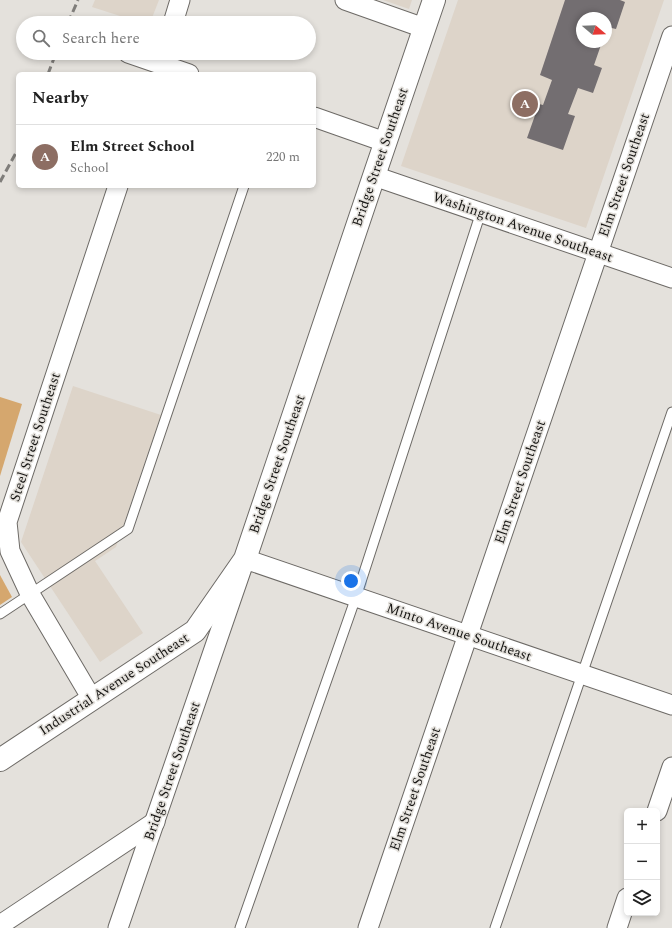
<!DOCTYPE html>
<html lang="en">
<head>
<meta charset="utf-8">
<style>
	:root { --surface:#fff; --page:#f2f2f2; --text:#222; --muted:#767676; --line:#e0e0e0; --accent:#b45309 }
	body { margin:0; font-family:Spectral,serif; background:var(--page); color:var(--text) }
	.controls { position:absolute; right:12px; bottom:12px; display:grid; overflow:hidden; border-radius:6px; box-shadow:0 2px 6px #0003 }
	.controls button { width:36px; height:36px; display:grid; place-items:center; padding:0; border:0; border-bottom:1px solid var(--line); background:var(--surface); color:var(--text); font:20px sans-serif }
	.compass { position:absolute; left:576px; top:12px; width:36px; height:36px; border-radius:50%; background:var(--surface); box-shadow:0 2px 6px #0003; rotate:109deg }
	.you { position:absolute; left:351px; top:581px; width:14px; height:14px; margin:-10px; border:3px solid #fff; border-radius:50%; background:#1a73e8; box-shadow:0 0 0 6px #1a73e833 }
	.badge { display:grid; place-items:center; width:26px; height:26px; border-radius:50%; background:var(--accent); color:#fff; font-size:13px; font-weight:700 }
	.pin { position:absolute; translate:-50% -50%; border:2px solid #fff; box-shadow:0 1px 4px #0006 }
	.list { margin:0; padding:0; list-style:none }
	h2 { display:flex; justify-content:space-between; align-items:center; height:52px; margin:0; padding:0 16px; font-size:17px }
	h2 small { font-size:13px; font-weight:400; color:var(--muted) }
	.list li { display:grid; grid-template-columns:26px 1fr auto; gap:12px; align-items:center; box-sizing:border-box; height:64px; padding:0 16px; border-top:1px solid var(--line) }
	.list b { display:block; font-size:15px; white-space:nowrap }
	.list p { margin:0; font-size:13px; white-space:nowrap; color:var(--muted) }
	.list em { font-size:13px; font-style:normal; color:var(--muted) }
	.icon { flex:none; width:22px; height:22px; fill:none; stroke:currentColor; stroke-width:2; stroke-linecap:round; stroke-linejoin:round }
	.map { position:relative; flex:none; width:672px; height:928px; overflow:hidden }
	.search { position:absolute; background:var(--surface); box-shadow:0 2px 6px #0003; left:16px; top:16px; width:300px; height:44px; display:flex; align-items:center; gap:10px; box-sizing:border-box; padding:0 14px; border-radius:22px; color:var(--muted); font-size:15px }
	.panel { position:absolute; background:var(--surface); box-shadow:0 2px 6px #0003; left:16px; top:72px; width:300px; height:116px; border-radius:6px }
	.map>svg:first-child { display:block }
	.built { fill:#ddd4c9; fill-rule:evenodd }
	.green { fill:#d5a76e }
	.building { fill:#736e71 }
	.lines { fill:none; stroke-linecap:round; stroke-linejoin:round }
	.lane-casing { stroke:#6d6a66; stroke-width:11 }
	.street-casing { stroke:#6d6a66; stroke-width:21 }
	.primary-casing { stroke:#6d6a66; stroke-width:24 }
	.lane { stroke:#fff; stroke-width:9 }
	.street { stroke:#fff; stroke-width:19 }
	.primary { stroke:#fff; stroke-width:22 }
	.rail { stroke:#7f7d7a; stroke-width:3; stroke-dasharray:8 4; stroke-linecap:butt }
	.labels { text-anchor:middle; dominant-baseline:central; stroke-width:3; stroke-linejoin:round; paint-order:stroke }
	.street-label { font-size:14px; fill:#161513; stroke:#e4e1dc }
</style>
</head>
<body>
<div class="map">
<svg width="672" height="928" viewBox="0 0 672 928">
	<rect width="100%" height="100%" fill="#e4e1dc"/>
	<!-- built -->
	<g class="built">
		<path d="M95,0H159L150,23H142L92,7Z"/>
		<path d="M383,0H412L409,9Z"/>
		<path d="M458,0H664L586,228L401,166ZM582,18H606V42H582Z"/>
		<path d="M73,386L161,415L116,547L95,561L143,633L100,662L21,542Z"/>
	</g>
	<!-- green -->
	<g class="green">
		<path d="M0,397L22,404L0,476Z"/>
		<path d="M0,575L12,597L0,605Z"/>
	</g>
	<!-- building -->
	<path class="building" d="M565,0H620L625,2L616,29L607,27L606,30V18H582V42H602L594,65L602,68L593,93L578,88L568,114L575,116L563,150L527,138L539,104L543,105L552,80L540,75Z"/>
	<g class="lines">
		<!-- lane casing -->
		<g class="lane-casing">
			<g id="lane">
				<path d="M0,614L128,529L244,186"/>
				<path d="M240,928L356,597L481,212"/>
				<path d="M495,928L672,412"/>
			</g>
		</g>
		<!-- street casing -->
		<g class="street-casing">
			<g id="street">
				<path d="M345,0L424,28"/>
				<path d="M173,23L180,0"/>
				<path d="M128,53L189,74"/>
				<path d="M314,117L385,142"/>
				<path d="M374,176L672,278"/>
				<path d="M92,699L30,594L10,551L7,522L118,186"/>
				<path d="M657,811L672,767"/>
				<path d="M0,925L155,822"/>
				<path d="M118,928L245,559L672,705"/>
				<path d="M368,928L672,36"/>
				<path d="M617,928L627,898"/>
			</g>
		</g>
		<!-- primary casing -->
		<g class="primary-casing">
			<path id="primary" d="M0,760L195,631L245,559L374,176L434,0"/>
		</g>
		<!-- lane -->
		<use href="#lane" class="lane"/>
		<!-- street -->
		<use href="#street" class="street"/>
		<!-- primary -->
		<use href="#primary" class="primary"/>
		<!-- rail -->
		<g class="rail">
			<path d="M68,23L78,0"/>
			<path d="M48,74L56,53"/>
			<path d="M0,182L18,149"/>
		</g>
	</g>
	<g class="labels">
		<!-- street labels -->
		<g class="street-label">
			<text transform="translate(380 157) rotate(-71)">Bridge Street Southeast</text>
			<text transform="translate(624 175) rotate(-71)">Elm Street Southeast</text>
			<text transform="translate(523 227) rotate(19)">Washington Avenue Southeast</text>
			<text transform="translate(35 437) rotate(-72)">Steel Street Southeast</text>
			<text transform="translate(277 464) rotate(-71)">Bridge Street Southeast</text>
			<text transform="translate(520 482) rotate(-71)">Elm Street Southeast</text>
			<text transform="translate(459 632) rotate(19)">Minto Avenue Southeast</text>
			<text transform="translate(114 684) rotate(-33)">Industrial Avenue Southeast</text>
			<text transform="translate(172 771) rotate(-71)">Bridge Street Southeast</text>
			<text transform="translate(415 789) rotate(-71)">Elm Street Southeast</text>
		</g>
	</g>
</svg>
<div class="controls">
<button>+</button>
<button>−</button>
<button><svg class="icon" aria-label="layers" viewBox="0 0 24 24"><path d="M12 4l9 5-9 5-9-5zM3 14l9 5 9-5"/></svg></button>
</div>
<svg class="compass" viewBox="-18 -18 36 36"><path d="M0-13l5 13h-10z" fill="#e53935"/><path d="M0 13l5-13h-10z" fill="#767676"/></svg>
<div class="you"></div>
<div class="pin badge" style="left:525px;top:104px;background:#8d6e63">A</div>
<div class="search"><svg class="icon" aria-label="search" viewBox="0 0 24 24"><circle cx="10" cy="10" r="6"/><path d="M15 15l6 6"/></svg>Search here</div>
<section class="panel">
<h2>Nearby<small></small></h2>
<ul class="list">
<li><span class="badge" style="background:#8d6e63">A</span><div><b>Elm Street School</b><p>School</p></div><em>220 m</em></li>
</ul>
</section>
</div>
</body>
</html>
